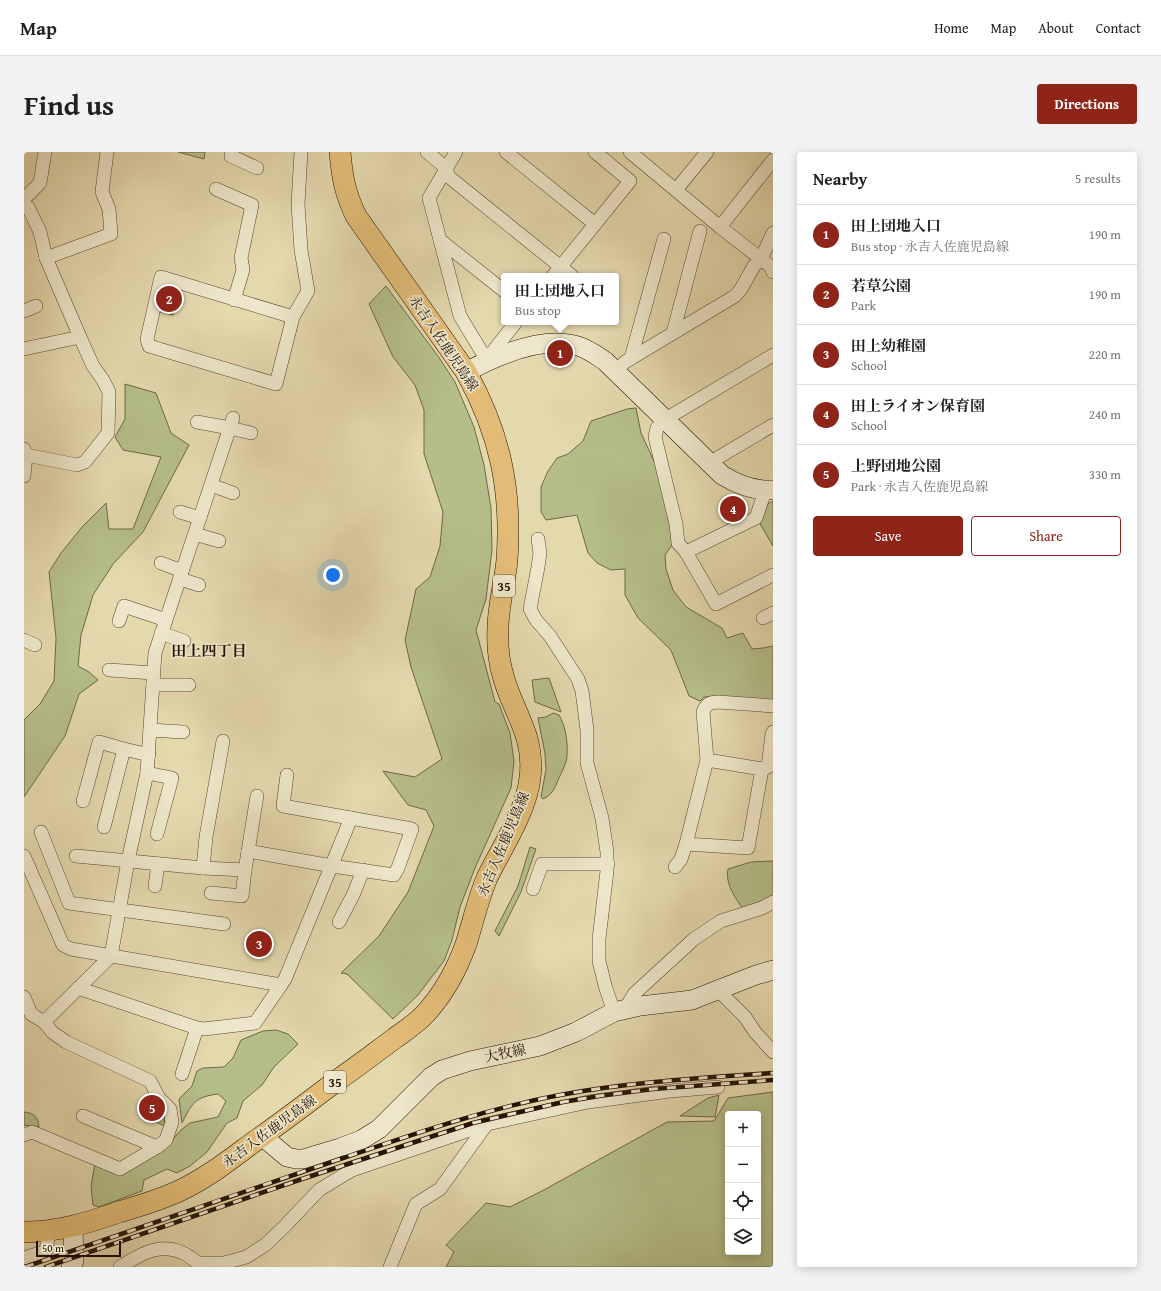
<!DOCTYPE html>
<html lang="en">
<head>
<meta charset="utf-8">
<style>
	:root { --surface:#fff; --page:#f2f2f2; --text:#202124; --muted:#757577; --line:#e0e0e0; --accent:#8f2418 }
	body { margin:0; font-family:"Gentium Book Plus","Noto Serif JP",serif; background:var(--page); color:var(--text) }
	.controls { position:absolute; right:12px; bottom:12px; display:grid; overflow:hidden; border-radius:4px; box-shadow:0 2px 10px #0003 }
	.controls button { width:36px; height:36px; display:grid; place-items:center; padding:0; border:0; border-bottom:1px solid var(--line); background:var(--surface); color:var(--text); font:20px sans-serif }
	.scale { position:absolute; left:12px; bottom:10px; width:85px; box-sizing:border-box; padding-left:4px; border:2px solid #251205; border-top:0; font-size:11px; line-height:14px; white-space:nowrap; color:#251205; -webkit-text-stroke:3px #ede6ca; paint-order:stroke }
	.you { position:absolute; left:309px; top:423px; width:14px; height:14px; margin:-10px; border:3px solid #fff; border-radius:50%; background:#1a73e8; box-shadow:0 0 0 6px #1a73e833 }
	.badge { display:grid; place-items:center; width:26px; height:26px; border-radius:50%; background:var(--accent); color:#fff; font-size:13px; font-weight:700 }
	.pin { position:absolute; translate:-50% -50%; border:2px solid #fff; box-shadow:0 1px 4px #0006 }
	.popup { position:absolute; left:477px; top:121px; width:118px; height:52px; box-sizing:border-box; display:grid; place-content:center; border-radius:4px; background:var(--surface); filter:drop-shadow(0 1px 3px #0005); font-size:13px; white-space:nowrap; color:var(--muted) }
	.popup b { font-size:15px; color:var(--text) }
	.popup::after { content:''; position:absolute; left:50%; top:100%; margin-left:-8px; border:8px solid transparent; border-top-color:var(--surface) }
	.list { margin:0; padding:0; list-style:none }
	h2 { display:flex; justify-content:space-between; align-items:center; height:52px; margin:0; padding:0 16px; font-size:17px }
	h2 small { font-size:13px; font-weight:400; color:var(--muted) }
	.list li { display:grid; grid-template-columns:26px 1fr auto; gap:12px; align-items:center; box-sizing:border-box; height:60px; padding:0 16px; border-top:1px solid var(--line) }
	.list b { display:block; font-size:15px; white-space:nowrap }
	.list p { margin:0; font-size:13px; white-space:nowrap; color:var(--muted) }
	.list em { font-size:13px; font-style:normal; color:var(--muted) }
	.actions { display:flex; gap:8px; padding:12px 16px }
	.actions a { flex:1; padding:9px 0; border:1px solid var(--accent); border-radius:4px; text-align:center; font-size:14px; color:var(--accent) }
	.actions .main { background:var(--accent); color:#fff }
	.icon { flex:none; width:22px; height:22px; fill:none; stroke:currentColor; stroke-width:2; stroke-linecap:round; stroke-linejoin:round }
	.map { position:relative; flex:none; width:749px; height:1115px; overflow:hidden; border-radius:4px }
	header { display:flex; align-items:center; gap:24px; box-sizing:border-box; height:56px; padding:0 20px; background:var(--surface); border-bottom:1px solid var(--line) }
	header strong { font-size:19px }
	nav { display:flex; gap:22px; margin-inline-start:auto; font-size:14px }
	.intro { display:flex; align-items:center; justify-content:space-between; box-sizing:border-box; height:96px; padding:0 24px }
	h1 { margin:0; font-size:28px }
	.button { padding:10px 18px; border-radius:4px; background:var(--accent); color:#fff; font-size:14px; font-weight:700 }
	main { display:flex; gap:24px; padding:0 24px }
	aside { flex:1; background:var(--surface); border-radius:4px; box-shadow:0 2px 10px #0003 }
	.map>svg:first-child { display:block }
	.green { fill:#b5be89; stroke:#6d6847; fill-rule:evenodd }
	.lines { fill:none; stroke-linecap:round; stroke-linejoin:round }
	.street-casing { stroke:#55442f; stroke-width:14 }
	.secondary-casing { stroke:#251205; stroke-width:20 }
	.primary-casing { stroke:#251205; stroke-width:22 }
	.street { stroke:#ede6ca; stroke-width:13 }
	.secondary { stroke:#ede6ca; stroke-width:19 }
	.primary { stroke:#e2bc76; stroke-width:21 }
	.rail-casing { stroke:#251205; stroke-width:4.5 }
	.rail { stroke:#ede6ca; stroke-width:3; stroke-dasharray:9; stroke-linecap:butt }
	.labels { text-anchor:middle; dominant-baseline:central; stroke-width:3.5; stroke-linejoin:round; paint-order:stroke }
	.shield { fill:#ede6ca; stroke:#615240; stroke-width:1 }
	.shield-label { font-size:13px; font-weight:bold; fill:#251205 }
	.street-label { font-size:14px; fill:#251205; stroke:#ede6ca }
	.neighbourhood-label { font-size:15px; font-weight:bold; fill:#251205; stroke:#ede6ca }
</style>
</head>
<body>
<header>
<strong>Map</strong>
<nav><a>Home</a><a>Map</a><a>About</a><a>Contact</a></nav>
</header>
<div class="intro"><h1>Find us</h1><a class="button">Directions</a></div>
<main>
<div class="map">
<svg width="749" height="1115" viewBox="0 0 749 1115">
	<rect width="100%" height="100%" fill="#e4d8ad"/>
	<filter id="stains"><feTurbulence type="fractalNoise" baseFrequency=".005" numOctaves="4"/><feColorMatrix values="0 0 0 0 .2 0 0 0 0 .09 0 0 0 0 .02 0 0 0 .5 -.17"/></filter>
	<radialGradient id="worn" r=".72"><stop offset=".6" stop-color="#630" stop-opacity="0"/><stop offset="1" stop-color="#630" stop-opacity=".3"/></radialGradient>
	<!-- green -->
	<g class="green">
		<path d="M154,0H181L180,7Z"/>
		<path d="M138,132L158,135L149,163L133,159Z"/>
		<path d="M362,134L414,204L431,230L450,275L460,313L467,356L468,398L462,447L452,478L471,550L475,552L486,581L490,609L487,636L451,716L436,755L428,788L420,809L394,843L369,867L323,822L317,821L355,784L384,740L410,674L402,658L384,653L359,619L391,625L418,607L387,515L381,488L392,437L406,425L416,394L419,360L400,302V258L391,233L369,205L345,152Z"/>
		<path d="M101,232L132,241L147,281L165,293L119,380L89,412L69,443L57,483L54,514L65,520L74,528L55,542L41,584L0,645V568L16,552L30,529L32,486L25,420L37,401L58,375L82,351L85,377H109L137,305L99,298L91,285L101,267Z"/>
		<path d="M612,256L617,281L634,318L646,369L648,393L641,403L642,417L649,438L662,455L698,476L703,486L719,481L728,497L739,496L749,494V548L691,544L680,545L676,549L665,544L647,498L614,466L601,443V417L587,418L573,411L564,401L553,363L522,368L517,360V335L524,319L533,306L544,302L559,289L567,269L603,257Z"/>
		<path d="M749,349V394L735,370L744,352Z"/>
		<path d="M525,526L537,560L511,550L508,528Z"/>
		<path d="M529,561L535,563C542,575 544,591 543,605C542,613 537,621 534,628C531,636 527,644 519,647L517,645L522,617L521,602L514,566L522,565Z"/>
		<path d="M506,695L512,697L497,740L475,784L471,779L494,734Z"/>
		<path d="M749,709V746L719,757C711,745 701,732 704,717L727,710Z"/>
		<path d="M252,878L264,882L274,892L250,915L238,933L219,949L213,966L203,971L183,1000L166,1014L153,1021L143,1017L120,1028L118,1039L75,1055L69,1053L67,1034L71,1012L98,1023L138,999L157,978L166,971L194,965L202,949L194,942C171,945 168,951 158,971L155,947L168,934L173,919L179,916L200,915L209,906L217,888L239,879Z"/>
		<path d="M749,940V1115H422L430,1100L422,1093L462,1051L486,1055L518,1039L643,970L690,969L704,946ZM704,962H734V1100H704Z"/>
		<path d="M695,943L691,965L656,964L684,946Z"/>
		<path d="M126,944L132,952L141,960L140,974L117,962Z"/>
		<path d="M0,960C10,961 14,965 15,975L0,973Z"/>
	</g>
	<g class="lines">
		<!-- street casing -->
		<g class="street-casing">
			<g id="street">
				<path d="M208,0L207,4L233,16"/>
				<path d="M403,0L422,16L425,25L548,124"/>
				<path d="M432,0L405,46L436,164L459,202H467"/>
				<path d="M482,0L571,72"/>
				<path d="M606,0L696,75L746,114L749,120"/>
				<path d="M192,37L228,53L217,106L219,118L210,148"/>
				<path d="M652,38L683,0"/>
				<path d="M0,47L16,31L21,0"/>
				<path d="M0,53L4,55L16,80L22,106L56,185L69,214L79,228L85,240L84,281L61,310L53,313L2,303"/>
				<path d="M696,75L749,8"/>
				<path d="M416,88L480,139"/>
				<path d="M22,106L87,82L85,57L78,40L83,0"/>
				<path d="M529,124L606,29L571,0"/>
				<path d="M0,159L12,154"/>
				<path d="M269,165L137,125L123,187L125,194L252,232L269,165L284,139L277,98L274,52L277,0"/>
				<path d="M649,181L676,79"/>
				<path d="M0,197L56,185"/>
				<path d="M749,203L640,268L633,276L631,285L652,372L654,391L662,400L692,452L749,423"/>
				<path d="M607,206L640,87"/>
				<path d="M470,207L467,202L492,170"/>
				<path d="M591,219L601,210L711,144L717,137L730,114L737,107L749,81"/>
				<path d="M173,270L206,276L227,281"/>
				<path d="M0,297L2,303L0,324"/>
				<path d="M685,311L749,273"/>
				<path d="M187,333L209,341"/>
				<path d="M156,360L176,366"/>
				<path d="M171,382L195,389"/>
				<path d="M514,387L516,401L514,415L506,457L512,468L526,484L554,527L558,539L563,578V611L578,666L583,700V719L575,787V809L582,837L590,860"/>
				<path d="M662,400L732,366L741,339"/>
				<path d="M137,411L158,419"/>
				<path d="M156,427L175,433"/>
				<path d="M739,466L749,461"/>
				<path d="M95,469L100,454L142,468"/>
				<path d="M137,481L160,489"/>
				<path d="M0,488L11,493"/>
				<path d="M85,518L129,521"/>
				<path d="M129,533H165"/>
				<path d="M749,554L694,550C686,550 682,552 679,560L683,608L738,617L744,615L748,582L749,580"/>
				<path d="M126,578L159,580"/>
				<path d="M683,608L662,692L724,696L738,617"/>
				<path d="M123,621L148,626L133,682"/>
				<path d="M59,649L75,590L100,597"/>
				<path d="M80,675L100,597L125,603"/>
				<path d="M17,680L45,751L200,772"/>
				<path d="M224,699L308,714L370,723L374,716L388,677L259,654L263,623"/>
				<path d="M0,704L39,793L47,797L257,833L261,827L327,666"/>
				<path d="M52,704L179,716L221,718L233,644"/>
				<path d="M651,715L657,707L662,692"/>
				<path d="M179,716L182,685L199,589"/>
				<path d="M131,734L134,712"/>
				<path d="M509,737L518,712H584"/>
				<path d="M187,741L218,744L221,718"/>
				<path d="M315,770L330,741L339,718"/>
				<path d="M54,836L173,876L180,877L231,871L257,833"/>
				<path d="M694,838L721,865L731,880L749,900"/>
				<path d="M0,845L7,862L20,870L28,880L42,890L126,929L135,946L146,957L148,970L142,988L133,995L96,1017L8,980L0,983"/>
				<path d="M601,857L610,842L670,787L697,769L738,756L749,750"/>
				<path d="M20,870L87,804L104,709L123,621L131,501L209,266"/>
				<path d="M158,922L173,876"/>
				<path d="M59,964L133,995"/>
				<path d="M0,1106L22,1099L25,1079"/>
				<path d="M175,1111H200L222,1105L241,1093L260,1075L295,1038L328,1018L463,972L564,950L646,939L694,935"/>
				<path d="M96,1115C119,1100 141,1088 166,1105C170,1108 174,1111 178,1115"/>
				<path d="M366,1115L392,1052L416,1037L463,972"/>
			</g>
		</g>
		<!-- secondary casing -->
		<g class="secondary-casing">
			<g id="secondary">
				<path d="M442,220C472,204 520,183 554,194C564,197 572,203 581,209L698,323C714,333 731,339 749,338"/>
				<path d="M238,984L263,1005L272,1007H279L316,996L337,988L355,977L407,925L418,918L446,909L516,894L552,880L590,860L616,854L668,848L732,823L749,818"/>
				<path d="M47,1115L50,1109L49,1074"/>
			</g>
		</g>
		<!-- primary casing -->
		<g class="primary-casing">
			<path id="primary" d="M0,1080C33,1080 64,1071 95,1060C115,1054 136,1048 155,1039C181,1027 204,1009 227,992C257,971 286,949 315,927C334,914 352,900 371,886C381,879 393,871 402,861C420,841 433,817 442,792C449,770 454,747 463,726C478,695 502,660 506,626C511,584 491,564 480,527C475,511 473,493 474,476C474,453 481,431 483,408C488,338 476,281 442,220L332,64C321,41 318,25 316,0"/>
		</g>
		<!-- street -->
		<use href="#street" class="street"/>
		<!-- secondary -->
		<use href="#secondary" class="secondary"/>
		<!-- primary -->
		<use href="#primary" class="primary"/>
		<!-- rail casing -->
		<g class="rail-casing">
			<g id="rail">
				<path d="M1,1115C107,1079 212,1042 319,1006C390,982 461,957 536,943C606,930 678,926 749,921"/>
				<path d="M22,1115L275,1028L449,971L539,950L575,944L629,937L749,928"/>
			</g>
		</g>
		<!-- rail -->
		<use href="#rail" class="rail"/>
	</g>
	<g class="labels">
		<!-- shield labels -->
		<g class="shield">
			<rect x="469" y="423" width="22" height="22" rx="3"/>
			<rect x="300" y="919" width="22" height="22" rx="3"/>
		</g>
		<g class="shield-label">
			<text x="480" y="434">35</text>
			<text x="311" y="930">35</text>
		</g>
		<!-- street labels -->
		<g class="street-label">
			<text transform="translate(420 191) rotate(56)">永吉入佐鹿児島線</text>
			<text transform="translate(479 692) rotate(-67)">永吉入佐鹿児島線</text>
			<text transform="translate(481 901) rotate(-12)">大牧線</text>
			<text transform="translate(245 979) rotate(-36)">永吉入佐鹿児島線</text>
		</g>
		<!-- neighbourhood labels -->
		<g class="neighbourhood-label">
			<text x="185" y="498">田上四丁目</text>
		</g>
	</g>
	<rect width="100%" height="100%" filter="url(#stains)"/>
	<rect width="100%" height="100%" fill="url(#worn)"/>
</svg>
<div class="controls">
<button>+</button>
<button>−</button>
<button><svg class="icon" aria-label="locate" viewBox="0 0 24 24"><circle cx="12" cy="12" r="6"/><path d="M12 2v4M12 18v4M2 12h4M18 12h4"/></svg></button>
<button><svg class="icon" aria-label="layers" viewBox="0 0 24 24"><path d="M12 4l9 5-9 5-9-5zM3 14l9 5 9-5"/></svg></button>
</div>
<div class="scale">50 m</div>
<div class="you"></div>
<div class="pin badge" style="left:536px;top:201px">1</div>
<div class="popup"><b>田上団地入口</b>Bus stop</div>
<div class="pin badge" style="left:145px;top:147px">2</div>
<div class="pin badge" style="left:235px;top:792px">3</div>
<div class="pin badge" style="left:709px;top:357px">4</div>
<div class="pin badge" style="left:128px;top:956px">5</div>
</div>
<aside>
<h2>Nearby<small>5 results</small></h2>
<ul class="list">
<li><span class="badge">1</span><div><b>田上団地入口</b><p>Bus stop · 永吉入佐鹿児島線</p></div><em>190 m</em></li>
<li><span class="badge">2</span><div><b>若草公園</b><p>Park</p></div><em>190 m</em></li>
<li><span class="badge">3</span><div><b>田上幼稚園</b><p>School</p></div><em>220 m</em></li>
<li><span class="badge">4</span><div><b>田上ライオン保育園</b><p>School</p></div><em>240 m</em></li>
<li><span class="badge">5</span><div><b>上野団地公園</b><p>Park · 永吉入佐鹿児島線</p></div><em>330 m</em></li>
</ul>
<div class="actions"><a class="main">Save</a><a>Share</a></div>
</aside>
</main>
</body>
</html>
